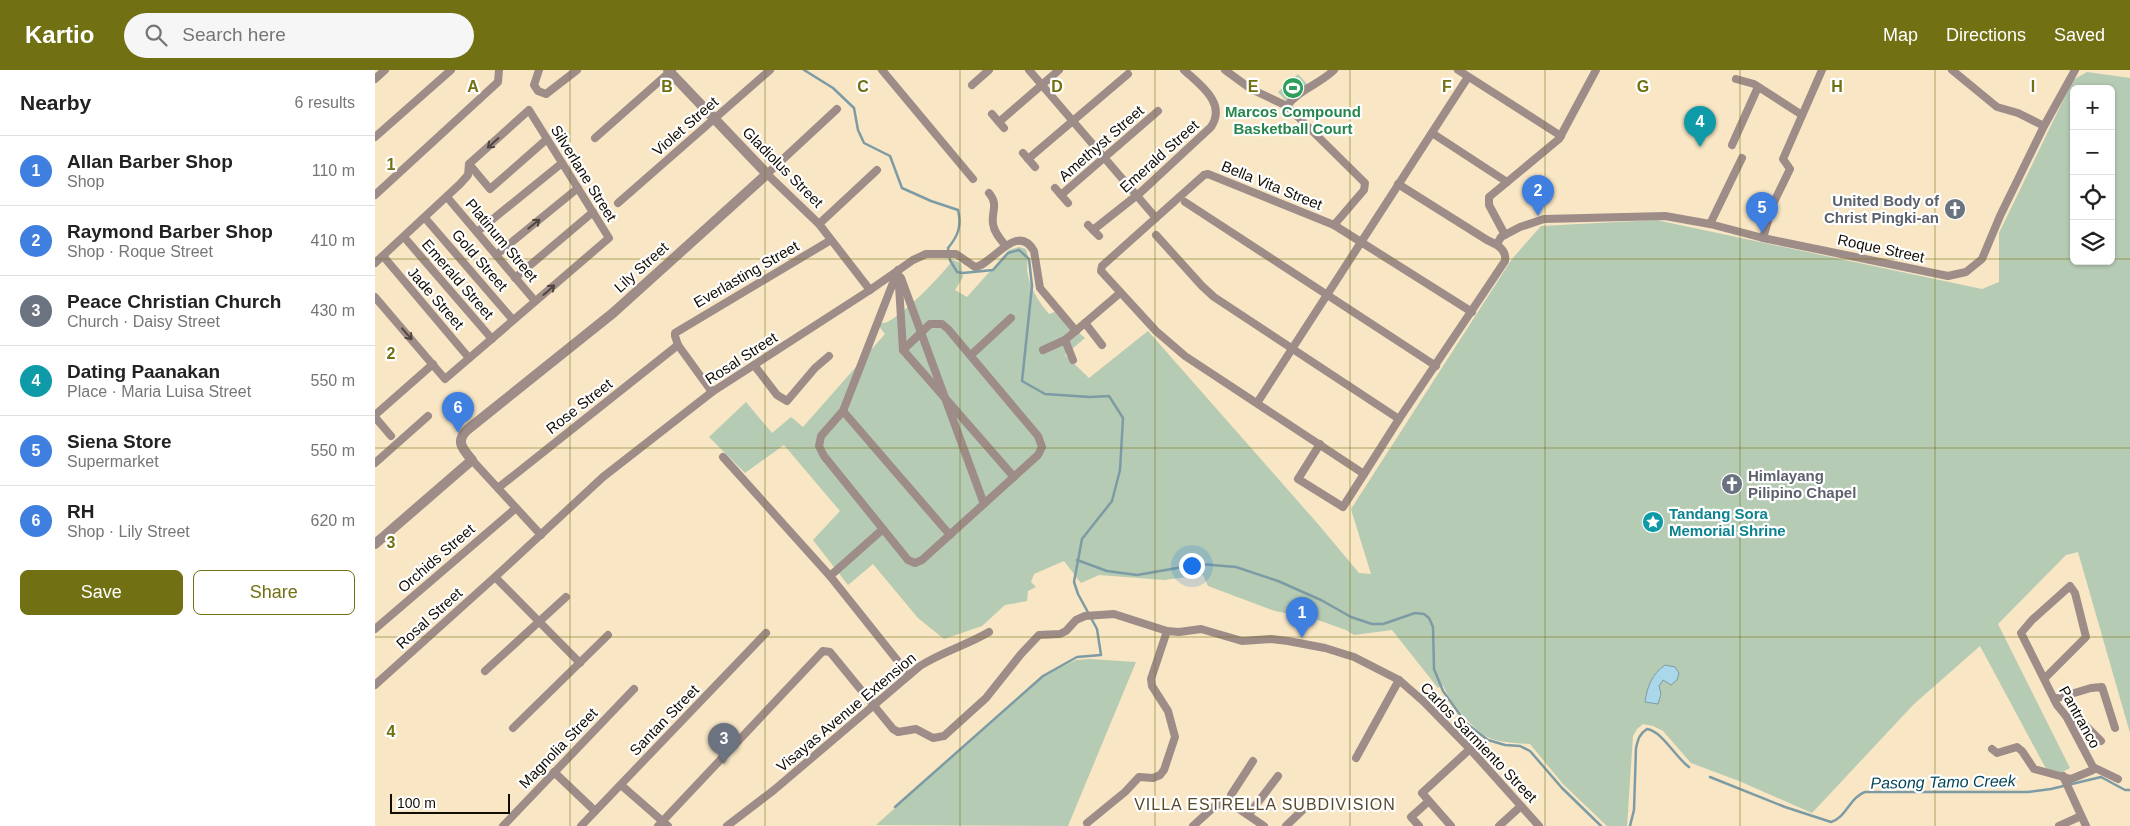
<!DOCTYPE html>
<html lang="en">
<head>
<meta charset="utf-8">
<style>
	:root { --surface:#fff; --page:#f6f6f6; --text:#222; --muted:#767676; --line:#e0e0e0; --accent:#717013 }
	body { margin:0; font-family:Helvetica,sans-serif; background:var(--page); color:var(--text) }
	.controls { position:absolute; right:15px; top:15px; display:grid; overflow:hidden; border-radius:8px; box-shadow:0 1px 4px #0004 }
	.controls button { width:45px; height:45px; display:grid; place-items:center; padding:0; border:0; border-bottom:1px solid var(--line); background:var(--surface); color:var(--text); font:25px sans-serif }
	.scale { position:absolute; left:15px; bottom:12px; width:120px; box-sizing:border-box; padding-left:5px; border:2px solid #120d03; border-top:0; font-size:14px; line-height:18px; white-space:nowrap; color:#120d03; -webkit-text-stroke:4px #fff; paint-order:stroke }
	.you { position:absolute; left:816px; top:495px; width:18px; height:18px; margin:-12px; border:4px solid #fff; border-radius:50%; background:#1a73e8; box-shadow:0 0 0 8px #1a73e833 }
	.badge { display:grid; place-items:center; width:32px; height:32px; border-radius:50%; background:var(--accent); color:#fff; font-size:16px; font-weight:700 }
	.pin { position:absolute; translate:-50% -41px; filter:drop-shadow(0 1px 2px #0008) }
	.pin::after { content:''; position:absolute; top:26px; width:18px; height:15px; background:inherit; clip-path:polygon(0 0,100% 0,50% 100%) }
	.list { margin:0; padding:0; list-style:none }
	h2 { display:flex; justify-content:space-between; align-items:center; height:65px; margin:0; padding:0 20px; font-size:21px }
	h2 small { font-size:16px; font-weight:400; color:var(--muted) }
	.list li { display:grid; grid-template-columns:32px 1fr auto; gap:15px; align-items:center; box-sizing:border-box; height:70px; padding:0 20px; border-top:1px solid var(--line) }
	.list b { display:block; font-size:19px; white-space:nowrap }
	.list p { margin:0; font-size:16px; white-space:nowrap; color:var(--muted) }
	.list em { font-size:16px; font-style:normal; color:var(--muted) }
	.actions { display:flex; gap:10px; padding:15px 20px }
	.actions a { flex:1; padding:11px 0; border:1px solid var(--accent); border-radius:8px; text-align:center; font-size:18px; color:var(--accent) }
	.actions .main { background:var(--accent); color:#fff }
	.icon { flex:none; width:28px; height:28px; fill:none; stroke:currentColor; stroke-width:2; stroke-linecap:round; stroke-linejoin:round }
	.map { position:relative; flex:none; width:1755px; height:756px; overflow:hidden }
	header { display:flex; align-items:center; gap:30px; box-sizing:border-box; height:70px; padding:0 25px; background:var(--accent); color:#fff }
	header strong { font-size:24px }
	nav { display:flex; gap:28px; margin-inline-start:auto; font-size:18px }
	.search { width:350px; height:45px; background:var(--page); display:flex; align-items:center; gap:12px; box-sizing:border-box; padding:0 18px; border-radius:28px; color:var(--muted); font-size:19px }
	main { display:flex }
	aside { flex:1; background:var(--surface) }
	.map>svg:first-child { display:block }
	.green { fill:#b6cbb4; fill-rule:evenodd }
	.water { fill:#aad8ea; stroke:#7c9ba5 }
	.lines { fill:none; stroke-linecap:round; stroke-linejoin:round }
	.stream { stroke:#7c9ba5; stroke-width:2.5 }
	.minor { stroke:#9e8c88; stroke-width:8 }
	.tertiary { stroke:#9e8c88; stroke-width:10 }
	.oneway { stroke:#51463f }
	.grid { fill:none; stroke:#717013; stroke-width:1; stroke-opacity:0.55 }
	.labels { text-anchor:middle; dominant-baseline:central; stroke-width:4.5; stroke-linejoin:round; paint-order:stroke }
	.leisure-label { font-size:15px; font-weight:bold; fill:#27864d; stroke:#fff }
	.street-label { font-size:15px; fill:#120d03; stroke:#fff }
	.worship-label { font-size:15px; font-weight:bold; fill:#5b616d; stroke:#fff; text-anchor:end }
	.culture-label { font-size:15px; font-weight:bold; fill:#0d838f; stroke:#fff; text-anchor:start }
	.water-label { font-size:16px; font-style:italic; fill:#044659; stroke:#fff }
	.neighbourhood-label { font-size:16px; letter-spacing:1px; fill:#57492c; stroke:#fff }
	.grid-label { font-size:16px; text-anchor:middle; font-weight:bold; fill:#717013; stroke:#fff; stroke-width:4.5; stroke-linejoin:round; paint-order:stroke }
</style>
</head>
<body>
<header>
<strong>Kartio</strong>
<div class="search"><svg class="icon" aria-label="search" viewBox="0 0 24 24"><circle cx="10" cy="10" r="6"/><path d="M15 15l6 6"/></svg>Search here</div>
<nav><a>Map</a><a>Directions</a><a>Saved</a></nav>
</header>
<main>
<aside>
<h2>Nearby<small>6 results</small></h2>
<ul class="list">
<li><span class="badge" style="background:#3f7fe0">1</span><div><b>Allan Barber Shop</b><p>Shop</p></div><em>110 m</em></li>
<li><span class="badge" style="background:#3f7fe0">2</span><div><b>Raymond Barber Shop</b><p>Shop · Roque Street</p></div><em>410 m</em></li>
<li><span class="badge" style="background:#6b7280">3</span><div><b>Peace Christian Church</b><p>Church · Daisy Street</p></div><em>430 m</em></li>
<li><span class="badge" style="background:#0f9aa8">4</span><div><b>Dating Paanakan</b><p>Place · Maria Luisa Street</p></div><em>550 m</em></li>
<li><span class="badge" style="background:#3f7fe0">5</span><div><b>Siena Store</b><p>Supermarket</p></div><em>550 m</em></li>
<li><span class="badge" style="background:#3f7fe0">6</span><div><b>RH</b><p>Shop · Lily Street</p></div><em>620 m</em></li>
</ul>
<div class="actions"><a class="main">Save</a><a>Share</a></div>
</aside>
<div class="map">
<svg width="1755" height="756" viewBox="0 0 1755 756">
	<rect width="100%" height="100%" fill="#f8e6c4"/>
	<!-- green -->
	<g class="green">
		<path d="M1712,2L1755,8V663L1703,482L1691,485L1623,554L1695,698L1676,708L1605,576L1539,634L1437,743L1364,711L1316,693L1288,661L1278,656L1268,654L1262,659L1258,666L1252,756H1232L1188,714L1155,674C1143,673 1129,673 1117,669C1101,664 1073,630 1068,615L1063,618L1017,560L979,565L971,560L940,549L900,541L833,516L828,505L789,510L724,505L706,513L689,491L659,504L656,512L661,517L653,521L652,531L630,535L607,556L569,569L543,548L498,494L473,515L438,470L465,441L409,375L370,403L334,367L371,332L397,363L416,347L428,357L510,264L502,254C506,253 511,253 514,251C530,243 567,205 578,190L586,193L588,207L580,220L592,227L634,180L644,177L651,179C654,187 652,192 652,200C654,217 663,231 674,244L680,242L710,268L690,285L714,308L773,261L943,454L984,503L996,504L976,439L1137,189L1166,156L1281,150L1607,219L1624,212V163L1698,10ZM1699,19H1736V191H1699Z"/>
		<path d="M923,4L932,14L912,32L903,22Z"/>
		<path d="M715,589L761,592L693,756L501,755L668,606L701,590Z"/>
	</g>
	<!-- water -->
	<path class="water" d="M1290,595L1300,597L1304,603L1302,610L1296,615L1288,610L1284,616L1286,624L1283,634L1270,632C1272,617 1277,604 1290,595Z"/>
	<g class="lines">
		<!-- stream -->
		<g class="stream">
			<path d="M429,0L458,18L479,38L483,60L489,73L515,86L527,118L556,131L583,140C587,156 583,166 573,178L575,190L582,202L588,203L618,200L633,183L644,180L654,189L657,216L647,311L670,324L715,327L734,326L748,348L745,400L737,431L707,469L699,512L703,524L722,559L726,585L702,587L668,606L520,737"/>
			<path d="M702,490L732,501L762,505L825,494L861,497L903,511L946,530L976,547L997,554H1008L1040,543L1049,544L1054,548L1058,557L1059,599L1068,621L1091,653L1113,670L1130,675L1145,676L1155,681L1187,718L1226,756"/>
			<path d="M1335,707L1410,737L1456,752C1471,748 1475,727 1490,722H1653L1676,719L1726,707L1750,720H1755"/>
			<path d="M1255,756L1259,740L1261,678C1263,670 1264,664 1272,659C1287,661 1301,688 1314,697"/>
		</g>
		<!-- minor -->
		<g class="minor">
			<path d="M164,0L159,15L163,21L171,24L202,0"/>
			<path d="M507,0L598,109"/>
			<path d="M654,0L781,148"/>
			<path d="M850,0L876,19L912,36L990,113L989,120L959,155"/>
			<path d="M1083,0L1186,66"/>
			<path d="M1577,0L1622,37L1643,43L1669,56"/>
			<path d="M0,9L10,0"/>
			<path d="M1361,9L1379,14L1427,45"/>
			<path d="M597,15L614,0"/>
			<path d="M912,36C923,20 945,14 959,0"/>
			<path d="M462,39L392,104L444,154L495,220"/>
			<path d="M617,44L629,58"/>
			<path d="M624,52L684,0"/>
			<path d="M1057,63L1132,112"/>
			<path d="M0,67L76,0"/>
			<path d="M220,68L297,0"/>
			<path d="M1357,75L1383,17"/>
			<path d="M648,83L660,97"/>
			<path d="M653,89L753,4"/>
			<path d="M94,94L115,119L172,69"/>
			<path d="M680,118L693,133"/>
			<path d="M614,123C624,135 616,141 618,154C619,162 625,169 630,175"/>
			<path d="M0,125L123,12L124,0"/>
			<path d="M686,125L783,41"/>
			<path d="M72,127L160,231"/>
			<path d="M810,132L1061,296"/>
			<path d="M243,133L395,0"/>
			<path d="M50,148L138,250"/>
			<path d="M444,154L502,100"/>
			<path d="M1335,154L1367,88"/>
			<path d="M713,155L724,166"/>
			<path d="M718,160L766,122L836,57C852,33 825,15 809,0"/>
			<path d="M102,162L187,93"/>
			<path d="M781,165L827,216L839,227L1024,349"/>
			<path d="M1130,165L1114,135V127L1184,69L1221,0"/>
			<path d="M29,167L117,269"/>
			<path d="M1388,168L1398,134L1415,99L1408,89L1447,0"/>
			<path d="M1122,174L1126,167L1145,157L1169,149L1290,146L1335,154L1388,168L1573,206L1591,202L1607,189L1625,146L1669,56L1700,0"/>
			<path d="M121,185L203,118"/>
			<path d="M8,186L94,288"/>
			<path d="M0,193L85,114L93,105L94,94L154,40L234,168L70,309L0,227"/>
			<path d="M523,200L528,280L555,254H567L573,259L663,366L667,377L663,385L547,490L540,493L533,490L449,386L444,376L446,366L468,341Z"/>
			<path d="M140,208L218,142"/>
			<path d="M526,208L609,434"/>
			<path d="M710,253L727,275"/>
			<path d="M690,270L698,290"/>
			<path d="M528,280L639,407"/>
			<path d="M668,280L690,270L745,223"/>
			<path d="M596,285L636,248"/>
			<path d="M379,295L402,325L412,331L440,298L454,286"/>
			<path d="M337,322L303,275L300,266V263L456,170"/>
			<path d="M882,333L1093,7"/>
			<path d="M468,341L575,465"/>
			<path d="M0,345L58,294"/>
			<path d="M0,347L16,366"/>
			<path d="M945,374L923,409L968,437L1024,349L1130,191C1132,179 1121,174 1112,170L1023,114"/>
			<path d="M348,387L455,506L534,605"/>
			<path d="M97,390L166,465"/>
			<path d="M0,393L53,346"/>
			<path d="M989,404L810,286L781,261L726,201L727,196L829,105L833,104L959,155L1097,242"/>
			<path d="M123,418L303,275"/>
			<path d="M455,506L508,459"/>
			<path d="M120,507L205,593"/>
			<path d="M0,559L141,438"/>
			<path d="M110,601L191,527"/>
			<path d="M0,615L120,507L228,407L337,322L495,220L538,190L551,184H581L600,197C617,195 642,151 659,181L665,218L701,261"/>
			<path d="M1679,629L1716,618L1727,617L1740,658"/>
			<path d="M1691,646L1710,655L1726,671"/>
			<path d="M138,658L233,565"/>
			<path d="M1617,679L1622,683L1642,677L1647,681L1659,699L1696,709L1718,700V697L1691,646L1682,635L1646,563L1657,550L1695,516L1700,523L1711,567L1669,609"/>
			<path d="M981,688L1024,610"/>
			<path d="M878,691L856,725L858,735L889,756"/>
			<path d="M1718,697L1743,709"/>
			<path d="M179,702L220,741"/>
			<path d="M1688,706L1711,756"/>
			<path d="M246,715L293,756"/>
			<path d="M874,744L903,706"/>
			<path d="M712,753L750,722L764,707L778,708L785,705L789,700L800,667L793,641L777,616L776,609L792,561"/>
			<path d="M128,756L259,619"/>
			<path d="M206,756L391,563"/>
			<path d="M283,756L448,581L455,582L518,659L523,662L541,659L558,668L569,666L611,628L646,584L664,565L685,564L691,561L701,550L710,546L739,544L792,561L804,562L826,559L867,571L896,569L913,571L950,578L979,587L1024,610L1048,631L1095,679L1164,756"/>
			<path d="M352,756L399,720L545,596C567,582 592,575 614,562"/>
			<path d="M818,756L840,736L856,731"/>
			<path d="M911,756L936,732"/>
			<path d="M1044,756L1036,747L1054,731"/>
			<path d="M1076,756L1047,723L1095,679"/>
			<path d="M1124,756L1146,736"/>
			<path d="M1684,756L1706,746"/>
		</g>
		<!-- tertiary -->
		<path class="tertiary" d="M0,474L97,390C88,379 80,372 92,360L238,243L392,104L293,0"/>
	</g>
	<!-- one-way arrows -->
	<defs><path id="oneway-shaft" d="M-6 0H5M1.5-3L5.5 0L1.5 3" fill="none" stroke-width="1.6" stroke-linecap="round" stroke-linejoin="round" transform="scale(1.25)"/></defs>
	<g class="oneway">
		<use href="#oneway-shaft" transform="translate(118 73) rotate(138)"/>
		<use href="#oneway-shaft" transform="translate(159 154) rotate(-39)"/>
		<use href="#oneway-shaft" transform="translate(174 220) rotate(-41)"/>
		<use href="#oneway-shaft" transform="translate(32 264) rotate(49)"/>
	</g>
	<!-- grid -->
	<path class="grid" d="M195,0V756M390,0V756M585,0V756M780,0V756M975,0V756M1170,0V756M1365,0V756M1560,0V756M0,189H1699M1736,189H1755M0,378H1755M0,567H1755"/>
	<!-- icons -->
	<defs>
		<g id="stadium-disc" transform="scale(1.125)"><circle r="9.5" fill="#2e9e5b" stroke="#fff"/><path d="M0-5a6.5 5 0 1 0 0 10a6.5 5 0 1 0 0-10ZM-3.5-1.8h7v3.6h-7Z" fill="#fff"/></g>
		<g id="church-disc" transform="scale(1.125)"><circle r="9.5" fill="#6b7280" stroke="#fff"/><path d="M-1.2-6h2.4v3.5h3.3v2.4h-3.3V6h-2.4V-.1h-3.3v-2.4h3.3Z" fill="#fff"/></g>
		<g id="sight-disc" transform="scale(1.125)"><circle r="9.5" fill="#0f9aa8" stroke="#fff"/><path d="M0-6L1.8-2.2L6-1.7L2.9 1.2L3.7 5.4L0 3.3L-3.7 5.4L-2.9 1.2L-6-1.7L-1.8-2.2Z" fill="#fff"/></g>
	</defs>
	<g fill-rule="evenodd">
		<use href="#stadium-disc" x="918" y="18"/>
		<use href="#church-disc" x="1580" y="139"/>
		<use href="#church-disc" x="1357" y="414"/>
		<use href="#sight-disc" x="1278" y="452"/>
	</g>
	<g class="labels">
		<!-- leisure labels -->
		<g class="leisure-label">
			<text x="918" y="41">Marcos Compound<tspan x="918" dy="17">Basketball Court</tspan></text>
		</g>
		<!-- street labels -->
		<g class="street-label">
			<text transform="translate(310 56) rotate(-41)">Violet Street</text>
			<text transform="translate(726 73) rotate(-41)">Amethyst Street</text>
			<text transform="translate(784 86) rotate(-42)">Emerald Street</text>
			<text transform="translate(408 97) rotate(45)">Gladiolus Street</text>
			<text transform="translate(209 103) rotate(58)">Silverlane Street</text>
			<text transform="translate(897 115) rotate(22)">Bella Vita Street</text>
			<text transform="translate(127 170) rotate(50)">Platinum Street</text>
			<text transform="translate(1506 178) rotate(12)">Roque Street</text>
			<text transform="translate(105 190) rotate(49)">Gold Street</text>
			<text transform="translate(266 197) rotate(-42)">Lily Street</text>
			<text transform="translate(371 204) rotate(-30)">Everlasting Street</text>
			<text transform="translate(83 209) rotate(49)">Emerald Street</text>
			<text transform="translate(61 228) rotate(49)">Jade Street</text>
			<text transform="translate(366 288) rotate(-33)">Rosal Street</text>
			<text transform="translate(204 336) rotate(-38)">Rose Street</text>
			<text transform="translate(61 488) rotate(-41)">Orchids Street</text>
			<text transform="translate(54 548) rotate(-42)">Rosal Street</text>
			<text transform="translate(471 642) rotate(-40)">Visayas Avenue Extension</text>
			<text transform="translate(1705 647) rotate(61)">Pantranco</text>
			<text transform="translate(289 650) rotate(-46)">Santan Street</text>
			<text transform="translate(1104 672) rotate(46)">Carlos Sarmiento Street</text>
			<text transform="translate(183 678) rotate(-46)">Magnolia Street</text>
		</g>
		<!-- worship labels -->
		<g class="worship-label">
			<text x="1564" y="130">United Body of<tspan x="1564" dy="17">Christ Pingki-an</tspan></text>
			<text x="1373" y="405" text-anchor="start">Himlayang<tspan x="1373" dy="17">Pilipino Chapel</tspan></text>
		</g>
		<!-- culture labels -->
		<g class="culture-label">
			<text x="1294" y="443">Tandang Sora<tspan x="1294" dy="17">Memorial Shrine</tspan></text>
		</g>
		<!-- water labels -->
		<g class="water-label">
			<text transform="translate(1568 712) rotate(-1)">Pasong Tamo Creek</text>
		</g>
		<!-- neighbourhood labels -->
		<g class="neighbourhood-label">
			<text x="890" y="734">VILLA ESTRELLA SUBDIVISION</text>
		</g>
	</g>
	<g class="grid-label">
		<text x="98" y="22">A</text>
		<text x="292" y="22">B</text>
		<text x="488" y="22">C</text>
		<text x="682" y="22">D</text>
		<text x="878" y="22">E</text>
		<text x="1072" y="22">F</text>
		<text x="1268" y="22">G</text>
		<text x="1462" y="22">H</text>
		<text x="1658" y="22">I</text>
		<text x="16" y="100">1</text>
		<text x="16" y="289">2</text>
		<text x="16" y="478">3</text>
		<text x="16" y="667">4</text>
	</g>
</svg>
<div class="controls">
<button>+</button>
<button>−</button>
<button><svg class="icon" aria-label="locate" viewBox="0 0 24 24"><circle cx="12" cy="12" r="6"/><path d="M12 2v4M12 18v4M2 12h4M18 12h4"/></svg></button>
<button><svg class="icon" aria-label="layers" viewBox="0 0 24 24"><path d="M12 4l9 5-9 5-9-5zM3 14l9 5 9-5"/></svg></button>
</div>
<div class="scale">100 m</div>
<div class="you"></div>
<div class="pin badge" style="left:927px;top:568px;background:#3f7fe0">1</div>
<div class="pin badge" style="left:1163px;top:146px;background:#3f7fe0">2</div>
<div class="pin badge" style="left:349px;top:694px;background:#6b7280">3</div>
<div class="pin badge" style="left:1325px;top:77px;background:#0f9aa8">4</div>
<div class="pin badge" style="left:1387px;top:163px;background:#3f7fe0">5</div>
<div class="pin badge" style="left:83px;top:363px;background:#3f7fe0">6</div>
</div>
</main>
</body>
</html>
